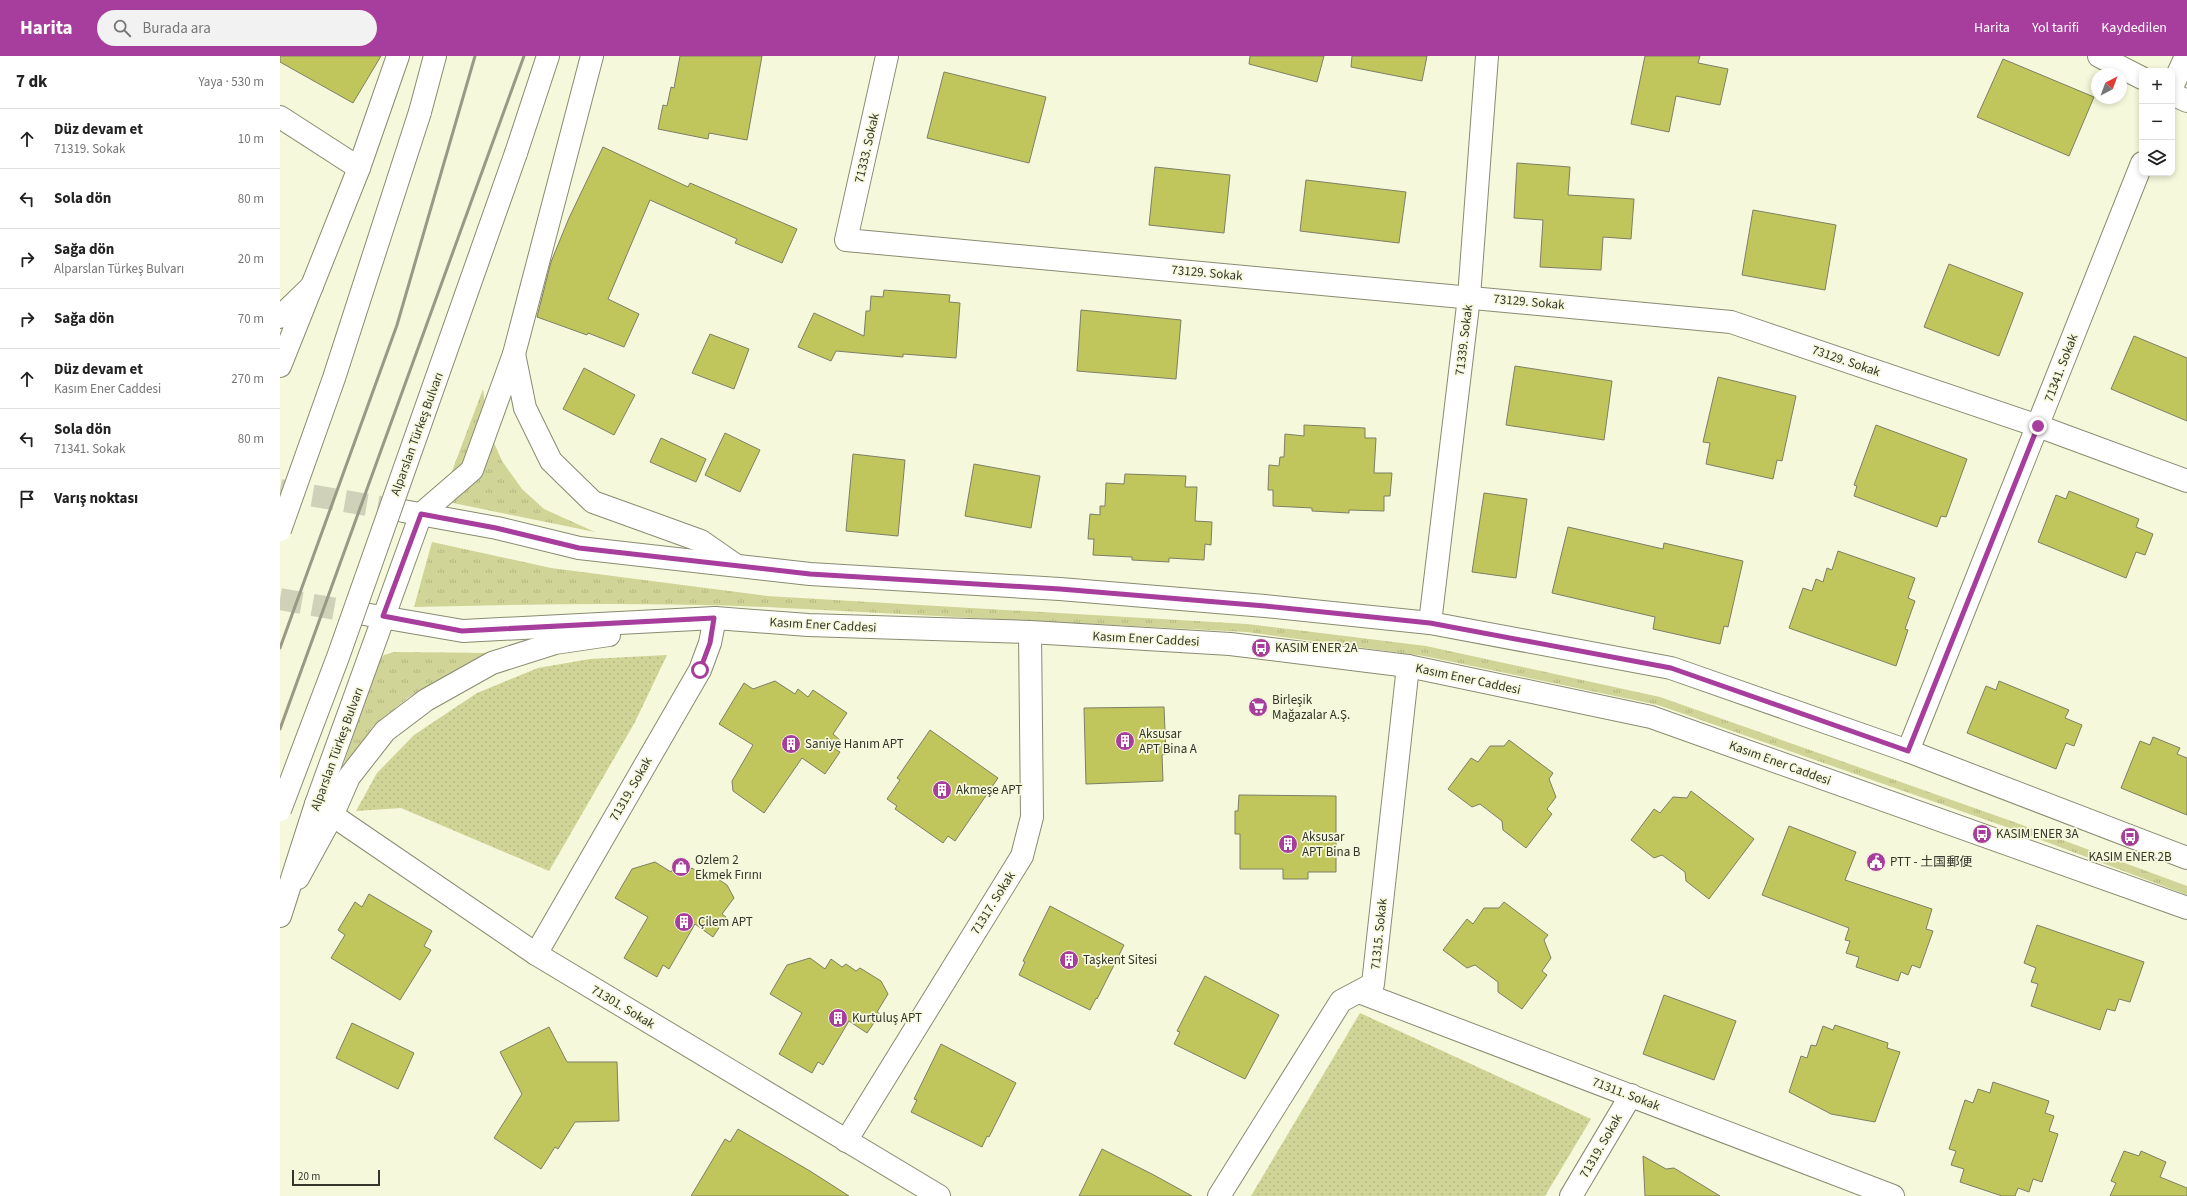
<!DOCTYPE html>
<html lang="tr">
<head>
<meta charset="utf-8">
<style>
	:root { --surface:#fff; --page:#f2f2f2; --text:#222; --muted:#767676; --line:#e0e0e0; --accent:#a73d9d }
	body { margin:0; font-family:"Source Sans 3","Noto Sans SC",sans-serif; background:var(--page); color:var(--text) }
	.controls { position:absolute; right:12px; top:12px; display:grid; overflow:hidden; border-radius:8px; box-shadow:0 2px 6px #0003 }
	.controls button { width:36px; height:36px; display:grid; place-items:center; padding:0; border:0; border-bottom:1px solid var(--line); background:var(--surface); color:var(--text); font:20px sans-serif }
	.compass { position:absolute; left:1811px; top:12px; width:36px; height:36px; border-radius:50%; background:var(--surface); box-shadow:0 2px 6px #0003; rotate:41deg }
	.scale { position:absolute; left:12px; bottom:10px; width:88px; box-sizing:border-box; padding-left:4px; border:2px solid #35362b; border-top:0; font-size:11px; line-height:14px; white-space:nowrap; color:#35362b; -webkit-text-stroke:3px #f6f8db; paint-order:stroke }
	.stop { position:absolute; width:12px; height:12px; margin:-9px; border:3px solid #a73d9d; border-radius:50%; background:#fff }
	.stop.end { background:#a73d9d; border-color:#fff; box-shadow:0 1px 4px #0008 }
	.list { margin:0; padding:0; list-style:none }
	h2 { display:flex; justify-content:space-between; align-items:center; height:52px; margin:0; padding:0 16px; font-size:17px }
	h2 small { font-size:13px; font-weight:400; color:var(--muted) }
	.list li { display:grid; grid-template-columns:26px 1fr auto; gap:12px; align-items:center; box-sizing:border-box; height:60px; padding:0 16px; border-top:1px solid var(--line) }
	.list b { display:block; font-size:15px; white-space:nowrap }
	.list p { margin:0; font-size:13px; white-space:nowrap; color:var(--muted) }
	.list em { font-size:13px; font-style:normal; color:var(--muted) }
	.icon { flex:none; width:22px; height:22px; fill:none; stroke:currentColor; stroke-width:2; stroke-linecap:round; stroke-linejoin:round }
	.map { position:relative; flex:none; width:1907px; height:1140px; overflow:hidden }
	header { display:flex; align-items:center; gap:24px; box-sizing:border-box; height:56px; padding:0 20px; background:var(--accent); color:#fff }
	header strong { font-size:19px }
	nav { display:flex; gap:22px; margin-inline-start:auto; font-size:14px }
	.search { width:280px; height:36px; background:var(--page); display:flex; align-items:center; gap:10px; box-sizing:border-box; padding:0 14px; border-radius:22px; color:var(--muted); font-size:15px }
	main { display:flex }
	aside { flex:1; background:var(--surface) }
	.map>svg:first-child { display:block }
	.grass { fill:url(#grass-tufts) }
	.park { fill:url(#park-dots) }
	.building { fill:#c1c65c; stroke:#7d7f65 }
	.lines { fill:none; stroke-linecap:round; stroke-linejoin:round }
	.secondary-tunnel { stroke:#cfd1b8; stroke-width:22; stroke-dasharray:22 11; stroke-linecap:butt }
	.street-casing { stroke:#898b71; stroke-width:24 }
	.secondary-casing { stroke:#898b71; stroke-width:24 }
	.primary-casing { stroke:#898b71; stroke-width:24 }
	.highway-casing { stroke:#898b71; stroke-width:24 }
	.street { stroke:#fff; stroke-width:22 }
	.secondary { stroke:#fff; stroke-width:22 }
	.primary { stroke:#fff; stroke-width:22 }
	.highway { stroke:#fff; stroke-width:22 }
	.rail { stroke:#999a86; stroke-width:3 }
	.highway-bridge-casing { stroke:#898b71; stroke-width:24; stroke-linecap:butt }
	.highway-bridge { stroke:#fff; stroke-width:22 }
	.route { stroke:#a73d9d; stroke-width:5 }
	.labels { text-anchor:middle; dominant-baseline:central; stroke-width:3.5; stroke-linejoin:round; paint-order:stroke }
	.street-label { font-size:13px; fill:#35362b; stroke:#f6f8db }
	.poi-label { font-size:13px; fill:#35362b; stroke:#f6f8db; text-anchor:start }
</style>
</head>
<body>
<header>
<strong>Harita</strong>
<div class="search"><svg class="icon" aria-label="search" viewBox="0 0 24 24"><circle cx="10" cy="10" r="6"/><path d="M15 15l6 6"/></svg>Burada ara</div>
<nav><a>Harita</a><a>Yol tarifi</a><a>Kaydedilen</a></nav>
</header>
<main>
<aside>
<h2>7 dk<small>Yaya · 530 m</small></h2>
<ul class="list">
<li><svg class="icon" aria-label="ahead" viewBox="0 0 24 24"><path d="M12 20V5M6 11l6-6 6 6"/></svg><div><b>Düz devam et</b><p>71319. Sokak</p></div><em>10 m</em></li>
<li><svg class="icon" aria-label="left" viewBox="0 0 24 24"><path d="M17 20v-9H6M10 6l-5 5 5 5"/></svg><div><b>Sola dön</b></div><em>80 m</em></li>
<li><svg class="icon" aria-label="right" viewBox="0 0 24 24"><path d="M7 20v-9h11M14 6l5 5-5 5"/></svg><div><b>Sağa dön</b><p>Alparslan Türkeş Bulvarı</p></div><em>20 m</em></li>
<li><svg class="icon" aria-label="right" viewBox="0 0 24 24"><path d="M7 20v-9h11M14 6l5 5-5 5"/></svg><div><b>Sağa dön</b></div><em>70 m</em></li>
<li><svg class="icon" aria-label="ahead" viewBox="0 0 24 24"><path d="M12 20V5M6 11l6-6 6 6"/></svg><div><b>Düz devam et</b><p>Kasım Ener Caddesi</p></div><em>270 m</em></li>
<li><svg class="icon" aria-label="left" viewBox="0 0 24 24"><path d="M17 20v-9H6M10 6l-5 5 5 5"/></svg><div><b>Sola dön</b><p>71341. Sokak</p></div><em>80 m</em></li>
<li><svg class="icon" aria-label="arrive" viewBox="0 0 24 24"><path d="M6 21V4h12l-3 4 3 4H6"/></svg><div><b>Varış noktası</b></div></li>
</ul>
</aside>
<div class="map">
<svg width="1907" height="1140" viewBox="0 0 1907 1140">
	<defs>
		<pattern id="grass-tufts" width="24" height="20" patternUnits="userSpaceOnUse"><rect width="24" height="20" fill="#d0d496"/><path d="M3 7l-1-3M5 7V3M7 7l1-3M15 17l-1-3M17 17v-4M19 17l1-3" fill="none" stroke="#b3b781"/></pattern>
		<pattern id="park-dots" width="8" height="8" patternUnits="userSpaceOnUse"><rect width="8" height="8" fill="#d0d496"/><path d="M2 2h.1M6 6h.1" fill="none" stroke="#b3b781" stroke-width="1.8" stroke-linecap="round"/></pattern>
	</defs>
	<rect width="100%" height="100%" fill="#f6f8db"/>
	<!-- grass -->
	<g class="grass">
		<path d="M203,333L208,373L222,405L242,433L264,453L315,476L173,447L167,440L166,431Z"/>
		<path d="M152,486L271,512L487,540L967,568L1146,590L1380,641L1734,766L1907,830V839L1732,773L1378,649L1144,600L966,576L486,551C369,546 251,548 134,551Z"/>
		<path d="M114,596L212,597L129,641L93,670L62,714L96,607L104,599Z"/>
	</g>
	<!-- park -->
	<g class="park">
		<path d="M387,599L355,666L269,815L121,752L76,755L97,717L134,679L197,637L258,612L310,603Z"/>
		<path d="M1080,957L1311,1063L1265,1140H971Z"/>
	</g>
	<!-- building -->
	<g class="building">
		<path d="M0,0H101L73,47L0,6Z"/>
		<path d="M400,0H482L467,84L429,77L428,83L378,73L383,49L387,50L391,31L394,32Z"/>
		<path d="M970,0H1044L1037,26L969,8Z"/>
		<path d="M1072,0H1147L1142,25L1071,11Z"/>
		<path d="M1365,0H1420L1418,7L1448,13L1440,49L1396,40L1389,76L1351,68Z"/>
		<path d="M1723,3L1814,41L1789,100L1697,61Z"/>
		<path d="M664,16L766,41L749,107L647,82Z"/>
		<path d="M323,91L408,131L410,127L517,173L502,207L455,187L457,183L370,144L328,243L359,258L344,291L308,277L307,279L257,261L271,206L289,162Z"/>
		<path d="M1237,107L1290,111L1288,139L1354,143L1351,183L1323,181L1321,214L1260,211L1263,164L1234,162Z"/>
		<path d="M875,111L950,119L944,177L869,169Z"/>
		<path d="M1026,124L1126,136L1119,187L1020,175Z"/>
		<path d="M1473,154L1556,169L1545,234L1462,219Z"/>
		<path d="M1669,208L1743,237L1719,300L1644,271Z"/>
		<path d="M604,234L670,239L669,246L680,247L676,302L623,298V301L556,295L551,305L518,291L534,257L584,280L586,255H590L591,240L603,241Z"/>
		<path d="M801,254L901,264L896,323L797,315Z"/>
		<path d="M430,278L469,293L454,333L412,317Z"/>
		<path d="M1854,280L1907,302V365L1831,333Z"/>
		<path d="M1235,310L1332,325L1324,384L1226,369Z"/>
		<path d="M304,312L355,339L334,379L283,353Z"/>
		<path d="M1438,321L1516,340L1502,405L1497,404L1493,423L1426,408L1430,387L1423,386Z"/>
		<path d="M1024,369L1085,372V382H1096L1094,417H1112L1110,440H1104V455L1069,454V457L1032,455V452L993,450V434H988L989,409L999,410L1000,401H1004L1005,378L1024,380Z"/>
		<path d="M1596,369L1687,403L1666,461L1661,460L1657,471L1574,440L1577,430L1574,429Z"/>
		<path d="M445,377L480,394L460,436L425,419Z"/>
		<path d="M381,382L426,403L416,426L370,406Z"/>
		<path d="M573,398L625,404L618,480L566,475Z"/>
		<path d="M694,408L760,420L751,472L685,460Z"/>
		<path d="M845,418L906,420L905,431H917L915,465L932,466L931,489L925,488L924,504L889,502V506L852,504V501L813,499L814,483H808L810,458L820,459V450H825L826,427L844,428Z"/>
		<path d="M1789,435L1859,463L1856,471L1873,478L1865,499L1856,496L1846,522L1758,486L1776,439L1786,443Z"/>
		<path d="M1204,437L1247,443L1236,522L1192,516Z"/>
		<path d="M1288,471L1383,493L1384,487L1463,505L1448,571L1444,570L1440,588L1373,573L1375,561L1272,537Z"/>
		<path d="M1558,495L1635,522L1628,542L1635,545L1625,573L1628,574L1616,610L1509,572L1523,532L1532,535L1536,523L1543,526L1547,512L1552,514Z"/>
		<path d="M495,625L515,638L518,633L528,641L533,634L567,657L553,678L560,684L555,693L560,696L545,718L522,702L484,757L453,735L452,725L473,689L439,668L464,627L473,633Z"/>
		<path d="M1719,625L1789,654L1785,662L1802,669L1794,690L1786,687L1776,713L1687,677L1706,630L1716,634Z"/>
		<path d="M884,651L886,698L882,699L883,725L806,728L804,652Z"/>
		<path d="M650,674L718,722L675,785L668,780L663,787L615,753L617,750L607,743L620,724L617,722Z"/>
		<path d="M1873,681L1900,692L1897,698L1907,702V759L1841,732L1860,685L1870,689Z"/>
		<path d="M1229,684L1273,717L1269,723L1276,741L1267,753L1272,758L1246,792L1223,774L1222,765L1200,748L1192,751L1168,733L1191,702L1198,706L1210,690H1224Z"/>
		<path d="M1411,735L1474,783L1429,843L1406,825L1405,816L1382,799L1374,802L1351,784L1374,753L1380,757L1393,741L1407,742Z"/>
		<path d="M959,739L1056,740V816H1028V823H1003V813H960V778H955V755H958Z"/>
		<path d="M1509,770L1576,796L1565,824L1652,853L1646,873L1653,875L1640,912L1632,909L1628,919L1621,916L1618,925L1576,911L1579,901L1566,897L1570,885L1565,884L1569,872L1482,839Z"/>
		<path d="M375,806L391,816L396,807L408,814L412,812L421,818L426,815L447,829L454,842L442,858L446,861L433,881L415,868L389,913L383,909L377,921L344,902L368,861L335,842L352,813Z"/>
		<path d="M89,838L152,875L144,890L151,894L120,944L51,902L65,879L58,874L75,846L82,851Z"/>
		<path d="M1224,846L1268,879L1264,884L1271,902L1262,915L1267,919L1242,953L1218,936V926L1195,909L1187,912L1163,894L1187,863L1193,868L1204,852H1219Z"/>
		<path d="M770,850L844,889L817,943L816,942L810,954L739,919L745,906L743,905Z"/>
		<path d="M1757,869L1864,906L1850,946L1839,943L1835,955L1827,953L1820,974L1751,950L1758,928L1751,926L1756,912L1744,907Z"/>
		<path d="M530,902L545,913L551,903L562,911L566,908L576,915L580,912L601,925L608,938L597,956L600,958L587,977L569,965L543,1009L538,1006L532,1017L499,998L522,957L490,938L507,909Z"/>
		<path d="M925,920L999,959L965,1023L894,988L900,976L897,975Z"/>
		<path d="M1384,939L1456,965L1434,1024L1363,998Z"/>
		<path d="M72,967L134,997L118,1033L56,1002Z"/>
		<path d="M1555,969L1608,987L1607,992L1620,996L1595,1066L1551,1058L1509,1036L1521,1000L1527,1002L1531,989L1536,990L1543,970L1553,974Z"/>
		<path d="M269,971L287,1006H337L339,1065L295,1066L278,1093L275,1091L261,1113L214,1082L242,1038L220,996Z"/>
		<path d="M661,988L736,1027L709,1081L707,1080L702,1091L631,1056L637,1044L634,1043Z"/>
		<path d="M1713,1026L1769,1045L1765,1057L1774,1060L1769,1075L1778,1078L1762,1126L1753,1123L1749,1136L1738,1132L1735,1140H1722L1680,1126L1684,1113L1671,1109L1676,1095L1669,1093L1685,1044L1693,1047L1698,1033L1710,1037Z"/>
		<path d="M458,1073L530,1115L569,1140H411L445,1083L450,1086Z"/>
		<path d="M822,1093L872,1118L912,1140H799Z"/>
		<path d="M1844,1095L1859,1100L1861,1095L1886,1106L1880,1121L1907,1132V1140H1830L1836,1127L1831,1125Z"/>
		<path d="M1363,1100L1386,1113L1394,1112L1440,1140H1365Z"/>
	</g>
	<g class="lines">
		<!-- secondary-tunnel -->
		<g class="secondary-tunnel">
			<path d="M0,434L123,455"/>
			<path d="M0,543L84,558"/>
		</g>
		<!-- street casing -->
		<g class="street-casing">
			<g id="street">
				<path d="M607,0L566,184L1451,266L1758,370L1907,425"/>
				<path d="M1819,0L1862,22"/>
				<path d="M1892,31L1906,0"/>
				<path d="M1892,38L1907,45"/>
				<path d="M0,61L79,112"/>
				<path d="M1150,567L1189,241L1207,0"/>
				<path d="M1628,695L1862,107"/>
				<path d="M256,898L420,614L430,587L435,562"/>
				<path d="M1079,936L1613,1140"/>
				<path d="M566,1085L742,800L752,761L750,576"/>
				<path d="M939,1140L1061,945L1093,928L1128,610"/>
				<path d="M1291,1140L1351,1039"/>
			</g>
		</g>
		<!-- secondary casing -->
		<g class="secondary-casing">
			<g id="secondary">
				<path d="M0,261L32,230"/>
				<path d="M234,298L245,352L271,405L313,446L421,485L454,508"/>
				<path d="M123,455L217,472L299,492L530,518L780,533L985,550L1150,567L1391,612L1628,695L1907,802"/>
				<path d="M84,558L183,575L435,562L528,569L750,576L950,588L1128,610L1371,661L1907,852"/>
				<path d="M36,748L256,898L659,1140"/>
				<path d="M18,822L52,760L69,721L105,675L146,644L212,607L275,587L329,579"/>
			</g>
		</g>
		<!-- primary casing -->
		<g class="primary-casing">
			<g id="primary">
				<path d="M0,310L79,112L118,0"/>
				<path d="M0,860L36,748L141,458L192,414L234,298L312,0"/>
			</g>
		</g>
		<!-- highway casing -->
		<g class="highway-casing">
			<g id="highway">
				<path d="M140,56L155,0"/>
				<path d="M236,97L268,0"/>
			</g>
		</g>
		<!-- street -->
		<use href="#street" class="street"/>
		<!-- secondary -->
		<use href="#secondary" class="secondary"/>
		<!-- primary -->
		<use href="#primary" class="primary"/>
		<!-- highway -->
		<use href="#highway" class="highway"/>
		<!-- rail -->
		<g class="rail">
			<path d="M0,592L117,269L195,0"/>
			<path d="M0,673L244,0"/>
		</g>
		<!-- highway-bridge casing -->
		<g class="highway-bridge-casing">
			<g id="highway-bridge">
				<path d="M0,474L54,322L140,56"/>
				<path d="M0,754L58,601L236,97"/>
			</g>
		</g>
		<!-- highway-bridge -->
		<use href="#highway-bridge" class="highway-bridge"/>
	</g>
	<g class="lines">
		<!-- route -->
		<path class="route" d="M420,614L430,587L434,562L182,575L103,560L141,458L216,472L299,492L530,518L780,533L985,550L1150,567L1391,612L1628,695L1758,370"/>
	</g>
	<!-- icons -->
	<defs>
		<g id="bus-disc" transform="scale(1)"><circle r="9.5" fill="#a73d9d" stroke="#f6f8db"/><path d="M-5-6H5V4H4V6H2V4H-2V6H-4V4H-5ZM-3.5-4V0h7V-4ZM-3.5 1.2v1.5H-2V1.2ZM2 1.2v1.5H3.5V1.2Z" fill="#fff"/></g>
		<g id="supermarket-disc" transform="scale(1)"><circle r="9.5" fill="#a73d9d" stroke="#f6f8db"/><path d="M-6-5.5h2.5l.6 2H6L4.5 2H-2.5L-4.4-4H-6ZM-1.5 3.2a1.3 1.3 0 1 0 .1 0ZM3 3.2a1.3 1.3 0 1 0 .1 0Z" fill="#fff"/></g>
		<g id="building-disc" transform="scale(1)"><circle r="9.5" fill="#a73d9d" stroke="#f6f8db"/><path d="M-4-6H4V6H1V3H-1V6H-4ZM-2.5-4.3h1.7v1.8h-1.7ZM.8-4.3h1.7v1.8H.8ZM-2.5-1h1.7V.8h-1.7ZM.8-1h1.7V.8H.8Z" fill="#fff"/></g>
		<g id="civic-disc" transform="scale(1)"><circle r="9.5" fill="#a73d9d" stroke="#f6f8db"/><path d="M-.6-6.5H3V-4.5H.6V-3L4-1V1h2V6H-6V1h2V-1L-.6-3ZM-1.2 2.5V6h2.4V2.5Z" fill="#fff"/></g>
		<g id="shop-disc" transform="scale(1)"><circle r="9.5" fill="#a73d9d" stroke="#f6f8db"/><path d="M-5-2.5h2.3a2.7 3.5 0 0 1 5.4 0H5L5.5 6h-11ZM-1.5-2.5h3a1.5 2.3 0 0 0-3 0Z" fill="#fff"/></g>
	</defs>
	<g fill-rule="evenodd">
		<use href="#bus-disc" x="981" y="592"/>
		<use href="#supermarket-disc" x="978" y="651"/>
		<use href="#building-disc" x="845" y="685"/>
		<use href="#building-disc" x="511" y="688"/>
		<use href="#building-disc" x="662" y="734"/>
		<use href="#bus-disc" x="1702" y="778"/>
		<use href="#bus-disc" x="1850" y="781"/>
		<use href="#building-disc" x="1008" y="788"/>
		<use href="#civic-disc" x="1596" y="806"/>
		<use href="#shop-disc" x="401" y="811"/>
		<use href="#building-disc" x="404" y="866"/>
		<use href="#building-disc" x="789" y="904"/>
		<use href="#building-disc" x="558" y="962"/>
	</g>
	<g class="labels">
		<!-- street labels -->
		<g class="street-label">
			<text transform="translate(587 92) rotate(-77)">71333. Sokak</text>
			<text transform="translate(927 217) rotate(5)">73129. Sokak</text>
			<text transform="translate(1249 246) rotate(5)">73129. Sokak</text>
			<text transform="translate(1184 284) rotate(-83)">71339. Sokak</text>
			<text transform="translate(1566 305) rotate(19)">73129. Sokak</text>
			<text transform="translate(1781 312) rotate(-69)">71341. Sokak</text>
			<text transform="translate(137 378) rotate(-70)">Alparslan Türkeş Bulvarı</text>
			<text transform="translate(543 569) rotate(3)">Kasım Ener Caddesi</text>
			<text transform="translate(866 583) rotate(3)">Kasım Ener Caddesi</text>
			<text transform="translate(1188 623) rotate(12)">Kasım Ener Caddesi</text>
			<text transform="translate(57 693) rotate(-70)">Alparslan Türkeş Bulvarı</text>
			<text transform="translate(1500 707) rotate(20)">Kasım Ener Caddesi</text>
			<text transform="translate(351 733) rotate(-60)">71319. Sokak</text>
			<text transform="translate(713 847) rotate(-58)">71317. Sokak</text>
			<text transform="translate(1099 878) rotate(-84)">71315. Sokak</text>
			<text transform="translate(343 951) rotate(31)">71301. Sokak</text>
			<text transform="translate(1346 1038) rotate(21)">71311. Sokak</text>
			<text transform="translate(1321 1090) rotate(-60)">71319. Sokak</text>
		</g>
		<!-- poi labels -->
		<g class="poi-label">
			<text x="995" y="592">KASIM ENER 2A</text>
			<text x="992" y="644">Birleşik<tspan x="992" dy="15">Mağazalar A.Ş.</tspan></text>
			<text x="859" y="678">Aksusar<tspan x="859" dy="15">APT Bina A</tspan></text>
			<text x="525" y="688">Saniye Hanım APT</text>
			<text x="676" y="734">Akmeşe APT</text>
			<text x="1716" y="778">KASIM ENER 3A</text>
			<text x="1022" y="781">Aksusar<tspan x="1022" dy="15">APT Bina B</tspan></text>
			<text x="1850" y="801" text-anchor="middle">KASIM ENER 2B</text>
			<text x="415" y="804">Ozlem 2<tspan x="415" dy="15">Ekmek Fırını</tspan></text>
			<text x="1610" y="806">PTT - 土国郵便</text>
			<text x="418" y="866">Çilem APT</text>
			<text x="803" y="904">Taşkent Sitesi</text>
			<text x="572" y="962">Kurtuluş APT</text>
		</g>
	</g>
</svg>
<div class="controls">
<button>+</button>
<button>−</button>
<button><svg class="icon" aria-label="layers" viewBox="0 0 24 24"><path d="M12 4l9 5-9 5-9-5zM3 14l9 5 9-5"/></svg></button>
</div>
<svg class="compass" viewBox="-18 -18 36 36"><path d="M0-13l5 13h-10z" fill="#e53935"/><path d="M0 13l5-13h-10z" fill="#767676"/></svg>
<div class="scale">20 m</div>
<div class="stop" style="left:420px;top:614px"></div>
<div class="stop end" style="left:1758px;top:370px"></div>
</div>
</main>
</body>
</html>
